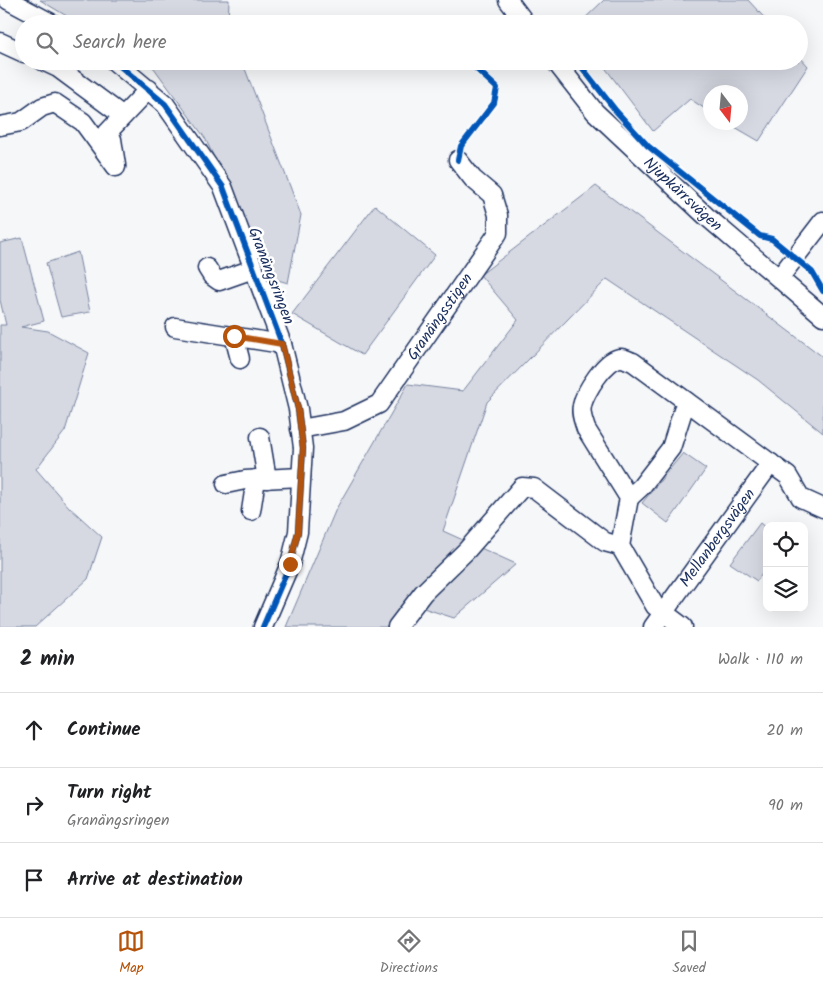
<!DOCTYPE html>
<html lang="en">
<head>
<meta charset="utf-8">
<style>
	:root { --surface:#fff; --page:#f6f6f6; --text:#202124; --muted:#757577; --line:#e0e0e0; --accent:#b45309 }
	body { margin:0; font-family:Kalam,sans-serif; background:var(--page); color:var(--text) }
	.controls { position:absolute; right:15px; bottom:15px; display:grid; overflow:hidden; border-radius:10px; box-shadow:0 5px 20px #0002 }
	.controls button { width:45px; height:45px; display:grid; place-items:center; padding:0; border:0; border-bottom:1px solid var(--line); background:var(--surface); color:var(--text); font:25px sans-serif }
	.compass { position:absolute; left:703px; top:85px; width:45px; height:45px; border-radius:50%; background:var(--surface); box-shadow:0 5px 20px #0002; rotate:164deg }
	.stop { position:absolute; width:15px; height:15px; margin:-11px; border:4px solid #b45309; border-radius:50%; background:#fff }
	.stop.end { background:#b45309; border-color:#fff; box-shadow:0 1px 5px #0008 }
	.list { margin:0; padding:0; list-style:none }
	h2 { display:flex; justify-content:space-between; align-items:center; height:65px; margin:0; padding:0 20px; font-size:21px }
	h2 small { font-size:16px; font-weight:400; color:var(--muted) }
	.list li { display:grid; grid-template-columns:32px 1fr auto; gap:15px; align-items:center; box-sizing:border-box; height:75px; padding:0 20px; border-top:1px solid var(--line) }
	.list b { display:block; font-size:19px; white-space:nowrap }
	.list p { margin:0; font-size:16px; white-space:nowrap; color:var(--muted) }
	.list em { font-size:16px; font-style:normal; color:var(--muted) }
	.icon { flex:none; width:28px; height:28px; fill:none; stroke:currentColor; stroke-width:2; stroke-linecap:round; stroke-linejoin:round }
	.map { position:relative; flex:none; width:823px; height:627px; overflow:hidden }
	.search { position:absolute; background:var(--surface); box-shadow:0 5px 20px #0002; left:15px; right:15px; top:15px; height:55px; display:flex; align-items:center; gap:12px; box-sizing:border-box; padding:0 18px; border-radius:28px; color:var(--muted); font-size:19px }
	.sheet { height:290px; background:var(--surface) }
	nav { display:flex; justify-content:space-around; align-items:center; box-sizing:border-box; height:70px; border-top:1px solid var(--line); background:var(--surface); font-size:14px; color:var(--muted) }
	nav a { display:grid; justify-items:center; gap:2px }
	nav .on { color:var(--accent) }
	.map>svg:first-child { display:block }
	.green { fill:#d6d9e2; stroke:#7884a0 }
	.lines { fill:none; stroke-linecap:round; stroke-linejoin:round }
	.minor-casing { stroke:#1b2f5e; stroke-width:21 }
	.minor { stroke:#fff; stroke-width:18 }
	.cycleway-casing { stroke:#fff; stroke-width:9 }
	.cycleway { stroke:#0057b8; stroke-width:6 }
	.route { stroke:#b45309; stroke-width:6 }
	.labels { text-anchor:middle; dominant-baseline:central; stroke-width:5; stroke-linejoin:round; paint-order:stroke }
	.street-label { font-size:16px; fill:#1b2f5e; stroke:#fff }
</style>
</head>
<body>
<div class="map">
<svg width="823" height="627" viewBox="0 0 823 627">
	<rect width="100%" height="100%" fill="#f6f7f9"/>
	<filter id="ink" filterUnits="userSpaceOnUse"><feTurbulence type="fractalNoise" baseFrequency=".02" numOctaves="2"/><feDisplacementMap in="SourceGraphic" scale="10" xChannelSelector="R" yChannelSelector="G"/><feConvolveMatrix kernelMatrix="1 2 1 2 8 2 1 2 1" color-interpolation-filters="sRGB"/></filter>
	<g filter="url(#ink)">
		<!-- green -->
		<g class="green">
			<path d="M40,0H229L228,24H80Z"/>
			<path d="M604,0H748L770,24H579Z"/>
			<path d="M799,56L808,66L759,141L728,123L740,122V92H710V112L690,99L653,131L600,61H799Z"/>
			<path d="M143,61H242L301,215L288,283L271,278L205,138L154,68Z"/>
			<path d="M596,186L823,357V433L758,380L607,279L487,402L443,531L516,564L454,618L405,602L387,627H286L336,509L408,384L463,391L518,320L480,275Z"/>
			<path d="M375,205L435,255L362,355L292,314Z"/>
			<path d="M22,238L44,321L21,327L48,331L89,353L65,431L36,469L69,507L102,537L88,579L35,627H0V325H6L0,300V243Z"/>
			<path d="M78,252L90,312L61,317L46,263Z"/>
			<path d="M683,453L706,469L668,523L642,503Z"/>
			<path d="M760,523L767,529V567L757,581L730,563Z"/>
		</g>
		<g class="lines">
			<!-- minor casing -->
			<g class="minor-casing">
				<g id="minor">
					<path d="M8,0L53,24"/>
					<path d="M508,0L526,24"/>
					<path d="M0,42L24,53"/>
					<path d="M43,61L58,68L123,116"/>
					<path d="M114,61L165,104L223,187L282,344L298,409L303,448L298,532L290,564L263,627"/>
					<path id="s1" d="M555,61L595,112L706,216L823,316"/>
					<path d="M0,126L21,122L42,107L55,103L83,122L116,167"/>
					<path d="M116,165L112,139L107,133L149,89"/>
					<path d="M207,268L212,276L219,281L253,269"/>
					<path d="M780,277L823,221"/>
					<path d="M175,327L282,344"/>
					<path d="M234,336L240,359"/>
					<path id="s2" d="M300,429L344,421L379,404L498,233V215L492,195L473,179L458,160"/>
					<path d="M260,437L267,479"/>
					<path d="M226,484L245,480L301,477"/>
					<path d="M629,498L641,487L671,448L686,401"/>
					<path d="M251,511L256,479"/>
					<path d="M397,627L423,593L467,550L522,487L534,488L605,542L620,546"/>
					<path id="s3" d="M653,627L771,463"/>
					<path d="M683,627L655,606L620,546L629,498L586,429C584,422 580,414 582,406C584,393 606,358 621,358C625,358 629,361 633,362L788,476L801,498L823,508"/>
				</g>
			</g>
			<!-- minor -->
			<use href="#minor" class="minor"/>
			<!-- cycleway casing -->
			<g class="cycleway-casing">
				<g id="cycleway">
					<path d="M114,61L165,104L223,187L282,344L298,409L303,448L298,532L290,564L263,627"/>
					<path d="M577,61L616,111L648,146L760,236L772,239L812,272L823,291"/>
					<path d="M458,160L461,146L494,103L497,88L468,61"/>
				</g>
			</g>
			<!-- cycleway -->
			<use href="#cycleway" class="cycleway"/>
		</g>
	</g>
	<g class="lines" filter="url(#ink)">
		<!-- route -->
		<path class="route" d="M234,336L282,344L298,409L303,448L298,532L290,564"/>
	</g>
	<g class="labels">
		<!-- street labels -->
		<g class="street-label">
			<text stroke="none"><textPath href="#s1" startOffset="185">Njupkärrsvägen</textPath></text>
			<text transform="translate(271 276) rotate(69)">Granängsringen</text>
			<text stroke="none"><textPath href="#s2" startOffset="190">Granängsstigen</textPath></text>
			<text stroke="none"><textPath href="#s3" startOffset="110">Mellanbergsvägen</textPath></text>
		</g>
	</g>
</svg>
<div class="controls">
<button><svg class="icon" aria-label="locate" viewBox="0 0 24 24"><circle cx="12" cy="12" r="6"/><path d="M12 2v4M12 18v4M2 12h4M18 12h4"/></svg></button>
<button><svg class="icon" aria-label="layers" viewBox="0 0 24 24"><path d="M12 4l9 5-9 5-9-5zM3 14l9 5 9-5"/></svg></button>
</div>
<svg class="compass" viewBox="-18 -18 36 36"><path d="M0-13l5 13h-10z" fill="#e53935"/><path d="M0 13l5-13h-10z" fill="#757577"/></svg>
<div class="stop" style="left:234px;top:336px"></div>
<div class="stop end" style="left:290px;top:564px"></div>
<div class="search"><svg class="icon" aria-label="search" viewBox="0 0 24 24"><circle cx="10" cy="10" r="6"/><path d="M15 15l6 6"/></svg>Search here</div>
</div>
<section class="sheet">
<h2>2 min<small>Walk · 110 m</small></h2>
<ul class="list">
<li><svg class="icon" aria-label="ahead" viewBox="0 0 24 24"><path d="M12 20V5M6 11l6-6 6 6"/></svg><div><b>Continue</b></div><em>20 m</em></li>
<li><svg class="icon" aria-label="right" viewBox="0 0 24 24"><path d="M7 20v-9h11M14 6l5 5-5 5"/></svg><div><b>Turn right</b><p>Granängsringen</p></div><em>90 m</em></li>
<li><svg class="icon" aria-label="arrive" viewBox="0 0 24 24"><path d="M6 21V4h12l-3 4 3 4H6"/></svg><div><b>Arrive at destination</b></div></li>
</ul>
</section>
<nav>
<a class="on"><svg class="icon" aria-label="map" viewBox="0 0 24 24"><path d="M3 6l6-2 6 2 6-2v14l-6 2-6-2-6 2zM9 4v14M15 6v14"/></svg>Map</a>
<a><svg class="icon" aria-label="directions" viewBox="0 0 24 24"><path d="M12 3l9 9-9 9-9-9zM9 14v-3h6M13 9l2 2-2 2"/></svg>Directions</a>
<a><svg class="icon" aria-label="saved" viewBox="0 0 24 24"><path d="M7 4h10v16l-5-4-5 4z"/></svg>Saved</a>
</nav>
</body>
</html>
